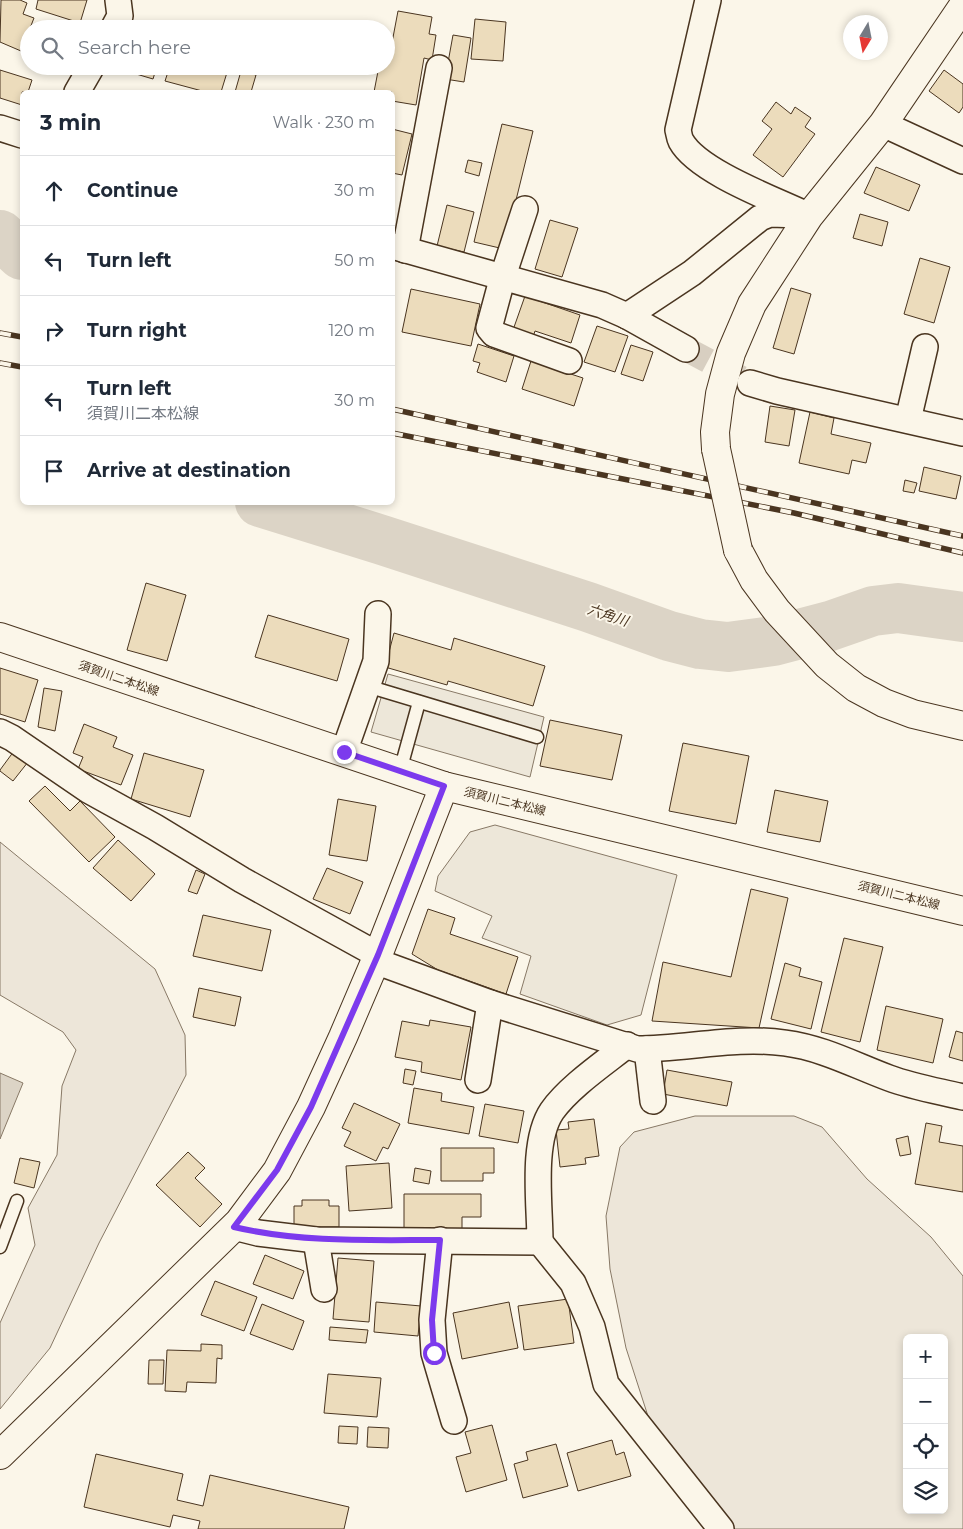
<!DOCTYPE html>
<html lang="en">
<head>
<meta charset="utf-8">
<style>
	:root { --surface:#fff; --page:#f6f6f7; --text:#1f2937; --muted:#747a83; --line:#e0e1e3 }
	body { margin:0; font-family:Montserrat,"Noto Sans JP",sans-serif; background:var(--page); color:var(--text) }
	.controls { position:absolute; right:15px; bottom:15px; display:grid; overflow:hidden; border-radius:8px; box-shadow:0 2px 8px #0003 }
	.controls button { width:45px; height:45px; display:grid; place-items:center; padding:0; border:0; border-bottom:1px solid var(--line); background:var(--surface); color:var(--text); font:25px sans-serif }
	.compass { position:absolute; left:843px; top:15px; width:45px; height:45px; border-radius:50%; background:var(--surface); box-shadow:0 2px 8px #0003; rotate:190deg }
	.stop { position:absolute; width:15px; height:15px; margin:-11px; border:4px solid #7c3aed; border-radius:50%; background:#fff }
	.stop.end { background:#7c3aed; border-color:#fff; box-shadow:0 1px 5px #0008 }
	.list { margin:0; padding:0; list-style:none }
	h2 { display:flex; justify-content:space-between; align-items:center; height:65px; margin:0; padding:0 20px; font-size:21px }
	h2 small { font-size:16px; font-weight:400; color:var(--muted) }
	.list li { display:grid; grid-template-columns:32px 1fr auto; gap:15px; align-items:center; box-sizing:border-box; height:70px; padding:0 20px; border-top:1px solid var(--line) }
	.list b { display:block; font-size:19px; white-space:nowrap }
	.list p { margin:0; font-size:16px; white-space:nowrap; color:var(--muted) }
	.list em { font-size:16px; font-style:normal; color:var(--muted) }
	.icon { flex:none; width:28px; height:28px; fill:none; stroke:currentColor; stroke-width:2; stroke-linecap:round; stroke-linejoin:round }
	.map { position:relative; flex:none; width:963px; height:1529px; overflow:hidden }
	.search { position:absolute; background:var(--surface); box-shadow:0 2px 8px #0003; left:20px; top:20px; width:375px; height:55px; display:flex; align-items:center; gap:12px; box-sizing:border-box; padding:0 18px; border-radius:28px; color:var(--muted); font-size:19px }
	.panel { position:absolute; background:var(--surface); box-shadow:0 2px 8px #0003; left:20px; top:90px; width:375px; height:415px; border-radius:8px }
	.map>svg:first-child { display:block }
	.green { fill:#ede6d9; stroke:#887966; fill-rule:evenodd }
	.parking { fill:#ede7d9; stroke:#887966 }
	.water { fill:#dcd4c6; stroke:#887966 }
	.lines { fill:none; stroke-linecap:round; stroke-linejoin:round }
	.river { stroke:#dcd4c6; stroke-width:50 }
	.building { fill:#ecdcbc; stroke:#4a3520 }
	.street-tunnel { stroke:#d8cfc1; stroke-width:25; stroke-dasharray:25 12; stroke-linecap:butt }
	.lane-casing { stroke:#4a3520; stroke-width:15 }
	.street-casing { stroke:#4a3520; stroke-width:28 }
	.secondary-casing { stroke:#4a3520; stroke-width:30 }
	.lane { stroke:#fbf6e9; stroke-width:12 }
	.street { stroke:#fbf6e9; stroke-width:25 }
	.secondary { stroke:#fbf6e9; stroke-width:28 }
	.rail-casing { stroke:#4a3520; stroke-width:5.5 }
	.rail { stroke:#fbf6e9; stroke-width:4; stroke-dasharray:11; stroke-linecap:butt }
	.secondary-bridge-casing { stroke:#4a3520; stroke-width:30; stroke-linecap:butt }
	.secondary-bridge { stroke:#fbf6e9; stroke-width:28 }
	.route { stroke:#7c3aed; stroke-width:6 }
	.labels { text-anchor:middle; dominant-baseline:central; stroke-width:4; stroke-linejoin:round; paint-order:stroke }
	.street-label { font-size:12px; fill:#4a3520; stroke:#fbf6e9 }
	.water-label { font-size:14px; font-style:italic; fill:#4a3520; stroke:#fbf6e9 }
</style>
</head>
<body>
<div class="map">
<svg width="963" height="1529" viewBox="0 0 963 1529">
	<rect width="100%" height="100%" fill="#fbf6e9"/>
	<!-- green -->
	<g class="green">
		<path d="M0,842L155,969L185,1035L186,1075L99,1243L50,1348L0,1409V1323L35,1245L28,1208L57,1155L62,1086L76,1050L63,1032L0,995Z"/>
		<path d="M695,1116H794L822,1127L867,1179L931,1237L963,1276V1529H708L657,1444L626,1348L610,1269L606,1216L620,1147L634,1132ZM907,1338H944V1510H907Z"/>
	</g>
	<!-- parking -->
	<g class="parking">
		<path d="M388,674L544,717L530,777L371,732Z"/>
		<path d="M495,825L677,875L641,1015L607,1025L520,994L531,956L482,938L492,916L435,891L438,876L470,832Z"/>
	</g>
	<!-- water -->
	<path class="water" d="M0,1073L23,1083L0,1139Z"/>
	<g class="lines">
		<!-- river -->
		<g class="river">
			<path d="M0,235L22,255"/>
			<path d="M260,502L382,540L588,607L669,636L700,644L728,647L773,641L830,626L873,611L898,608L963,617"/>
		</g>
	</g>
	<!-- building -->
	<g class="building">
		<path d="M1,0H20L27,3L23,14L34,18L21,51L0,42Z"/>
		<path d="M38,0H87L80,23L36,9Z"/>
		<path d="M398,11L432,17L429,34L436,35L432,60L424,58L416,105L392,101V92H374L379,66H386V47L391,48Z"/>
		<path d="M475,19L506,22L503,61L471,59Z"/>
		<path d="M49,22L69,29H47Z"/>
		<path d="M453,35L471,38L464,82L445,79Z"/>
		<path d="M116,66H157L153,79L116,68Z"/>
		<path d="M170,66H229L221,92H206L165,81Z"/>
		<path d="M0,70L32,80L28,92H22V105L0,98Z"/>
		<path d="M944,70L963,84V107L959,113L929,91Z"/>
		<path d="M241,71L256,75L251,92H235Z"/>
		<path d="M776,102L791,114L795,107L811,118L805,127L815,134L783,177L753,155L772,129L762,121Z"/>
		<path d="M502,124L533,131L504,249L474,242Z"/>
		<path d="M392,129L412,134L402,175L392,173Z"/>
		<path d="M468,160L482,163L479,176L465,172Z"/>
		<path d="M876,167L920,185L909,211L864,193Z"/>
		<path d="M447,205L474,212L464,252L437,246Z"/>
		<path d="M860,214L888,222L882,246L853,238Z"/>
		<path d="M550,220L578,228L562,277L535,269Z"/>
		<path d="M920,258L950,267L934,323L904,314Z"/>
		<path d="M791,288L811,294L794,354L773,348Z"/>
		<path d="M411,289L480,304L471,346L402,332Z"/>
		<path d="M525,296L580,315L571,343L535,331L533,337L513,330Z"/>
		<path d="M597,326L628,336L615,372L584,362Z"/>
		<path d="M478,344L514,356L506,382L477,372L480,363L473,361Z"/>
		<path d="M631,345L653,352L643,381L621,374Z"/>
		<path d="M531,361L583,378L574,406L522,389Z"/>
		<path d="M770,406L795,410L789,446L765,442Z"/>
		<path d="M810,412L834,418L831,434L871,443L866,463L852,460L849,474L799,463Z"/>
		<path d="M924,467L961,476L956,499L919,491Z"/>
		<path d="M905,480L917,483L914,493L903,491Z"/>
		<path d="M146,583L186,595L167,661L127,650Z"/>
		<path d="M268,615L349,639L337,681L255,657Z"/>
		<path d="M394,633L451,650L454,638L545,666L533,706L448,681L447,685L385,667Z"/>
		<path d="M0,668L38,680L25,722L0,714Z"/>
		<path d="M44,688L62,691L55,731L38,727Z"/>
		<path d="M550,720L622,735L612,780L540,766Z"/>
		<path d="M84,724L117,737L113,747L133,755L121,785L78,769L83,757L73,753Z"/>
		<path d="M683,743L749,756L736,824L669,811Z"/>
		<path d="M14,751L28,762L13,781L0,771V770Z"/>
		<path d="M144,753L204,770L190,817L131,799Z"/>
		<path d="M45,786L70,811L80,801L115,837L89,862L29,801Z"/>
		<path d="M775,790L828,801L820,842L767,832Z"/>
		<path d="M338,799L376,806L367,861L329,855Z"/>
		<path d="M118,840L155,874L131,901L93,868Z"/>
		<path d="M327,868L363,882L350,914L313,899Z"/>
		<path d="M196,870L205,874L197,894L188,891Z"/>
		<path d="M751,889L788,898L759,1028L652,1021L663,962L731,977Z"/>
		<path d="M428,909L455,918L450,934L518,957L506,994L438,970L412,954Z"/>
		<path d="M203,915L271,930L262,971L193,956Z"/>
		<path d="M844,938L883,947L860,1042L821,1032Z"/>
		<path d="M785,963L801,968L799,976L822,982L811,1029L771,1019Z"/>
		<path d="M199,988L241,997L235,1026L193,1017Z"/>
		<path d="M886,1006L943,1019L933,1063L877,1050Z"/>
		<path d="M430,1020L471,1027L461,1080L421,1072L422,1062L395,1057L402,1021L429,1026Z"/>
		<path d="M956,1031L963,1033V1061L949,1057Z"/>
		<path d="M405,1069L416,1071L413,1085L403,1083Z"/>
		<path d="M667,1070L732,1082L727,1106L663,1094Z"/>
		<path d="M414,1088L442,1093L441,1101L474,1107L469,1134L408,1123Z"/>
		<path d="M354,1103L400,1124L388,1149L383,1147L376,1161L344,1146L351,1132L342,1128Z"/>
		<path d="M485,1104L524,1111L518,1143L479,1136Z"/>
		<path d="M594,1119L599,1156L585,1158L586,1164L560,1167L556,1130L569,1129L568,1122Z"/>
		<path d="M926,1123L942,1126L939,1142L963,1146V1192L915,1184Z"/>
		<path d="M908,1136L911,1154L900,1156L896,1139Z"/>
		<path d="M441,1148H494V1173H483V1181H441Z"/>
		<path d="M188,1152L205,1168L195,1178L222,1204L200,1227L156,1185Z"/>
		<path d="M20,1158L40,1162L34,1188L14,1183Z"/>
		<path d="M389,1163L392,1208L349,1211L346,1166Z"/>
		<path d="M415,1168L431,1171L429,1184L413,1181Z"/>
		<path d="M404,1194H481V1217H462V1231L404,1230Z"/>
		<path d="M302,1200H329V1206H339V1227H294V1206H302Z"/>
		<path d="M265,1255L304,1271L293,1299L253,1284Z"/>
		<path d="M338,1258L374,1261L369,1322L333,1319Z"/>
		<path d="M215,1281L257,1297L244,1331L201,1315Z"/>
		<path d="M568,1299L574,1343L524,1350L518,1306Z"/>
		<path d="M376,1302L421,1306L418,1336L374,1332Z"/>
		<path d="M509,1302L518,1348L462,1359L453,1313Z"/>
		<path d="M262,1304L304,1321L293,1350L250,1334Z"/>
		<path d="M330,1327L368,1330L366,1343L329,1340Z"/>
		<path d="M201,1344L222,1345V1359L217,1358L216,1383L187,1382L186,1392L165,1391L167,1350L201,1351Z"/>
		<path d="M149,1360H164L163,1384H148Z"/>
		<path d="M328,1374L381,1378L377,1417L324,1413Z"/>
		<path d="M492,1425L507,1480L466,1492L456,1457L471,1453L465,1432Z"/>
		<path d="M339,1426L358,1427L357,1444L338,1443Z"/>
		<path d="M368,1427L389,1428L388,1448L367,1447Z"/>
		<path d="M612,1440L616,1455L624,1452L631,1476L578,1491L567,1453Z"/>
		<path d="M556,1444L568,1486L523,1498L514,1464L528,1460L526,1452Z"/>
		<path d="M96,1454L183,1474L177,1500L203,1506L210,1475L349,1507L344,1529H198L200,1521L173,1515L170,1527L84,1507Z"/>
	</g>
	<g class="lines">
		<!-- street-tunnel -->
		<path class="street-tunnel" d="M686,349L750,383"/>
		<!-- lane casing -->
		<g class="lane-casing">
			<g id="lane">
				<path d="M367,686L537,737"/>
				<path d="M400,771L419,702"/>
				<path d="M0,1247L17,1201"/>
			</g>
		</g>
		<!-- street casing -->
		<g class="street-casing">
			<g id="street">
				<path d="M708,0L678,130C679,133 679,137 681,141C698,172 776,200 809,216"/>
				<path d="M113,29L120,16L118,0"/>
				<path d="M77,92L92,66"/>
				<path d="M883,124L963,161"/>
				<path d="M0,128L22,135"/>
				<path d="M525,209L503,276L489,328L494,334L569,361"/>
				<path d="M392,246L602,305L627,316L686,349"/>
				<path d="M405,250L439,68"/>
				<path d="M627,316L692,273L760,218L770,214L801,215"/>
				<path d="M750,383L777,391L963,433"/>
				<path d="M908,420L925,347"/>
				<path d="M0,732L12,738L88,790L155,827L242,880L378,955"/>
				<path d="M344,752L376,661L378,614"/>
				<path d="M375,961L490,1003L637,1049C686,1049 736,1036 785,1043C823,1048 854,1065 889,1078C913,1087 938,1091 963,1097"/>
				<path d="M647,1049L653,1101"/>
				<path d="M478,1080L490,1003"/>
				<path d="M234,1227L258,1233L316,1240L540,1242C540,1205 531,1142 552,1111C569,1087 603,1064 627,1045"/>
				<path d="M316,1240L324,1289"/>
				<path d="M440,1240L432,1320L434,1353L454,1421"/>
				<path d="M540,1242L573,1283L592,1327L606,1384L721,1529"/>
			</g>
		</g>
		<!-- secondary casing -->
		<g class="secondary-casing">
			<g id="secondary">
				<path d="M716,449L715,432L720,394L731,353L752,304L809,216L883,124L963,6"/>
				<path d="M738,550L754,580L777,611L827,665L856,688L884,703L913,714L963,726"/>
				<path d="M0,637L444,786L963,911"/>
				<path d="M0,1455L239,1222L277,1171L311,1107L343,1037L378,955L444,786"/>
			</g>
		</g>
		<!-- lane -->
		<use href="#lane" class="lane"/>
		<!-- street -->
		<use href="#street" class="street"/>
		<!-- secondary -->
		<use href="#secondary" class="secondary"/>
		<!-- rail casing -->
		<g class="rail-casing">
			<g id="rail">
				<path d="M0,333L22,337"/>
				<path d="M0,363L22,367"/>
				<path d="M392,409L963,536"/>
				<path d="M392,433L794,513L963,553"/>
			</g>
		</g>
		<!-- rail -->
		<use href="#rail" class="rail"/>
		<!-- secondary-bridge casing -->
		<g class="secondary-bridge-casing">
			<path id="secondary-bridge" d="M716,449L738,550"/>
		</g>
		<!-- secondary-bridge -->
		<use href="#secondary-bridge" class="secondary-bridge"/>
	</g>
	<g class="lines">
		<!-- route -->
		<path class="route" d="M344,752L444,786L378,955L311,1107L277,1170L234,1227C302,1243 371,1240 440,1240L432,1320L434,1353"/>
	</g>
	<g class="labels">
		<!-- street labels -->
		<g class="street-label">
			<text transform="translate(119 678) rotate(19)">須賀川二本松線</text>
			<text transform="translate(505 801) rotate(14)">須賀川二本松線</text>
			<text transform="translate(899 895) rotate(14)">須賀川二本松線</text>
		</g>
		<!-- water labels -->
		<g class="water-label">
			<text transform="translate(608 615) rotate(18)">六角川</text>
		</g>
	</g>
</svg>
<div class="controls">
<button>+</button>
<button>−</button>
<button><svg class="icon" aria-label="locate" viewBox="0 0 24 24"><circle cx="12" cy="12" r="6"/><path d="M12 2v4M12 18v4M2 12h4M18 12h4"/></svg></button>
<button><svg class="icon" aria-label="layers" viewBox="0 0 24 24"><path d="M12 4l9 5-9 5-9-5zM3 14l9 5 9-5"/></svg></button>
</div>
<svg class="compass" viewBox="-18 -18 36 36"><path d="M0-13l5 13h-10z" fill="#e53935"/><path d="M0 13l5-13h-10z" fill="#747a83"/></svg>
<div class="stop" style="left:434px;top:1353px"></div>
<div class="stop end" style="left:344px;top:752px"></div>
<div class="search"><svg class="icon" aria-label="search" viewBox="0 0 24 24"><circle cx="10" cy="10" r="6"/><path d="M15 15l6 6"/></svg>Search here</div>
<section class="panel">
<h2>3 min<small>Walk · 230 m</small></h2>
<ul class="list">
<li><svg class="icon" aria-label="ahead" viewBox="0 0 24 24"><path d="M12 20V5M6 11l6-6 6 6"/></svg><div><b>Continue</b></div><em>30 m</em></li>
<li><svg class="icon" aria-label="left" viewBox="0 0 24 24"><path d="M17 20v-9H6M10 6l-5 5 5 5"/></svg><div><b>Turn left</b></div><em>50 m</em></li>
<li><svg class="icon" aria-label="right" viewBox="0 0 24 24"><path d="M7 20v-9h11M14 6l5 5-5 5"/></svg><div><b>Turn right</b></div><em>120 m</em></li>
<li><svg class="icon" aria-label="left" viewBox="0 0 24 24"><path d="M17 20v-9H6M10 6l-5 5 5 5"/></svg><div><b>Turn left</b><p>須賀川二本松線</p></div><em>30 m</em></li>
<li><svg class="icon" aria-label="arrive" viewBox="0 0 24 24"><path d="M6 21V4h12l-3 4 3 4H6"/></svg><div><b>Arrive at destination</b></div></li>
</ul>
</section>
</div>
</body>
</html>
